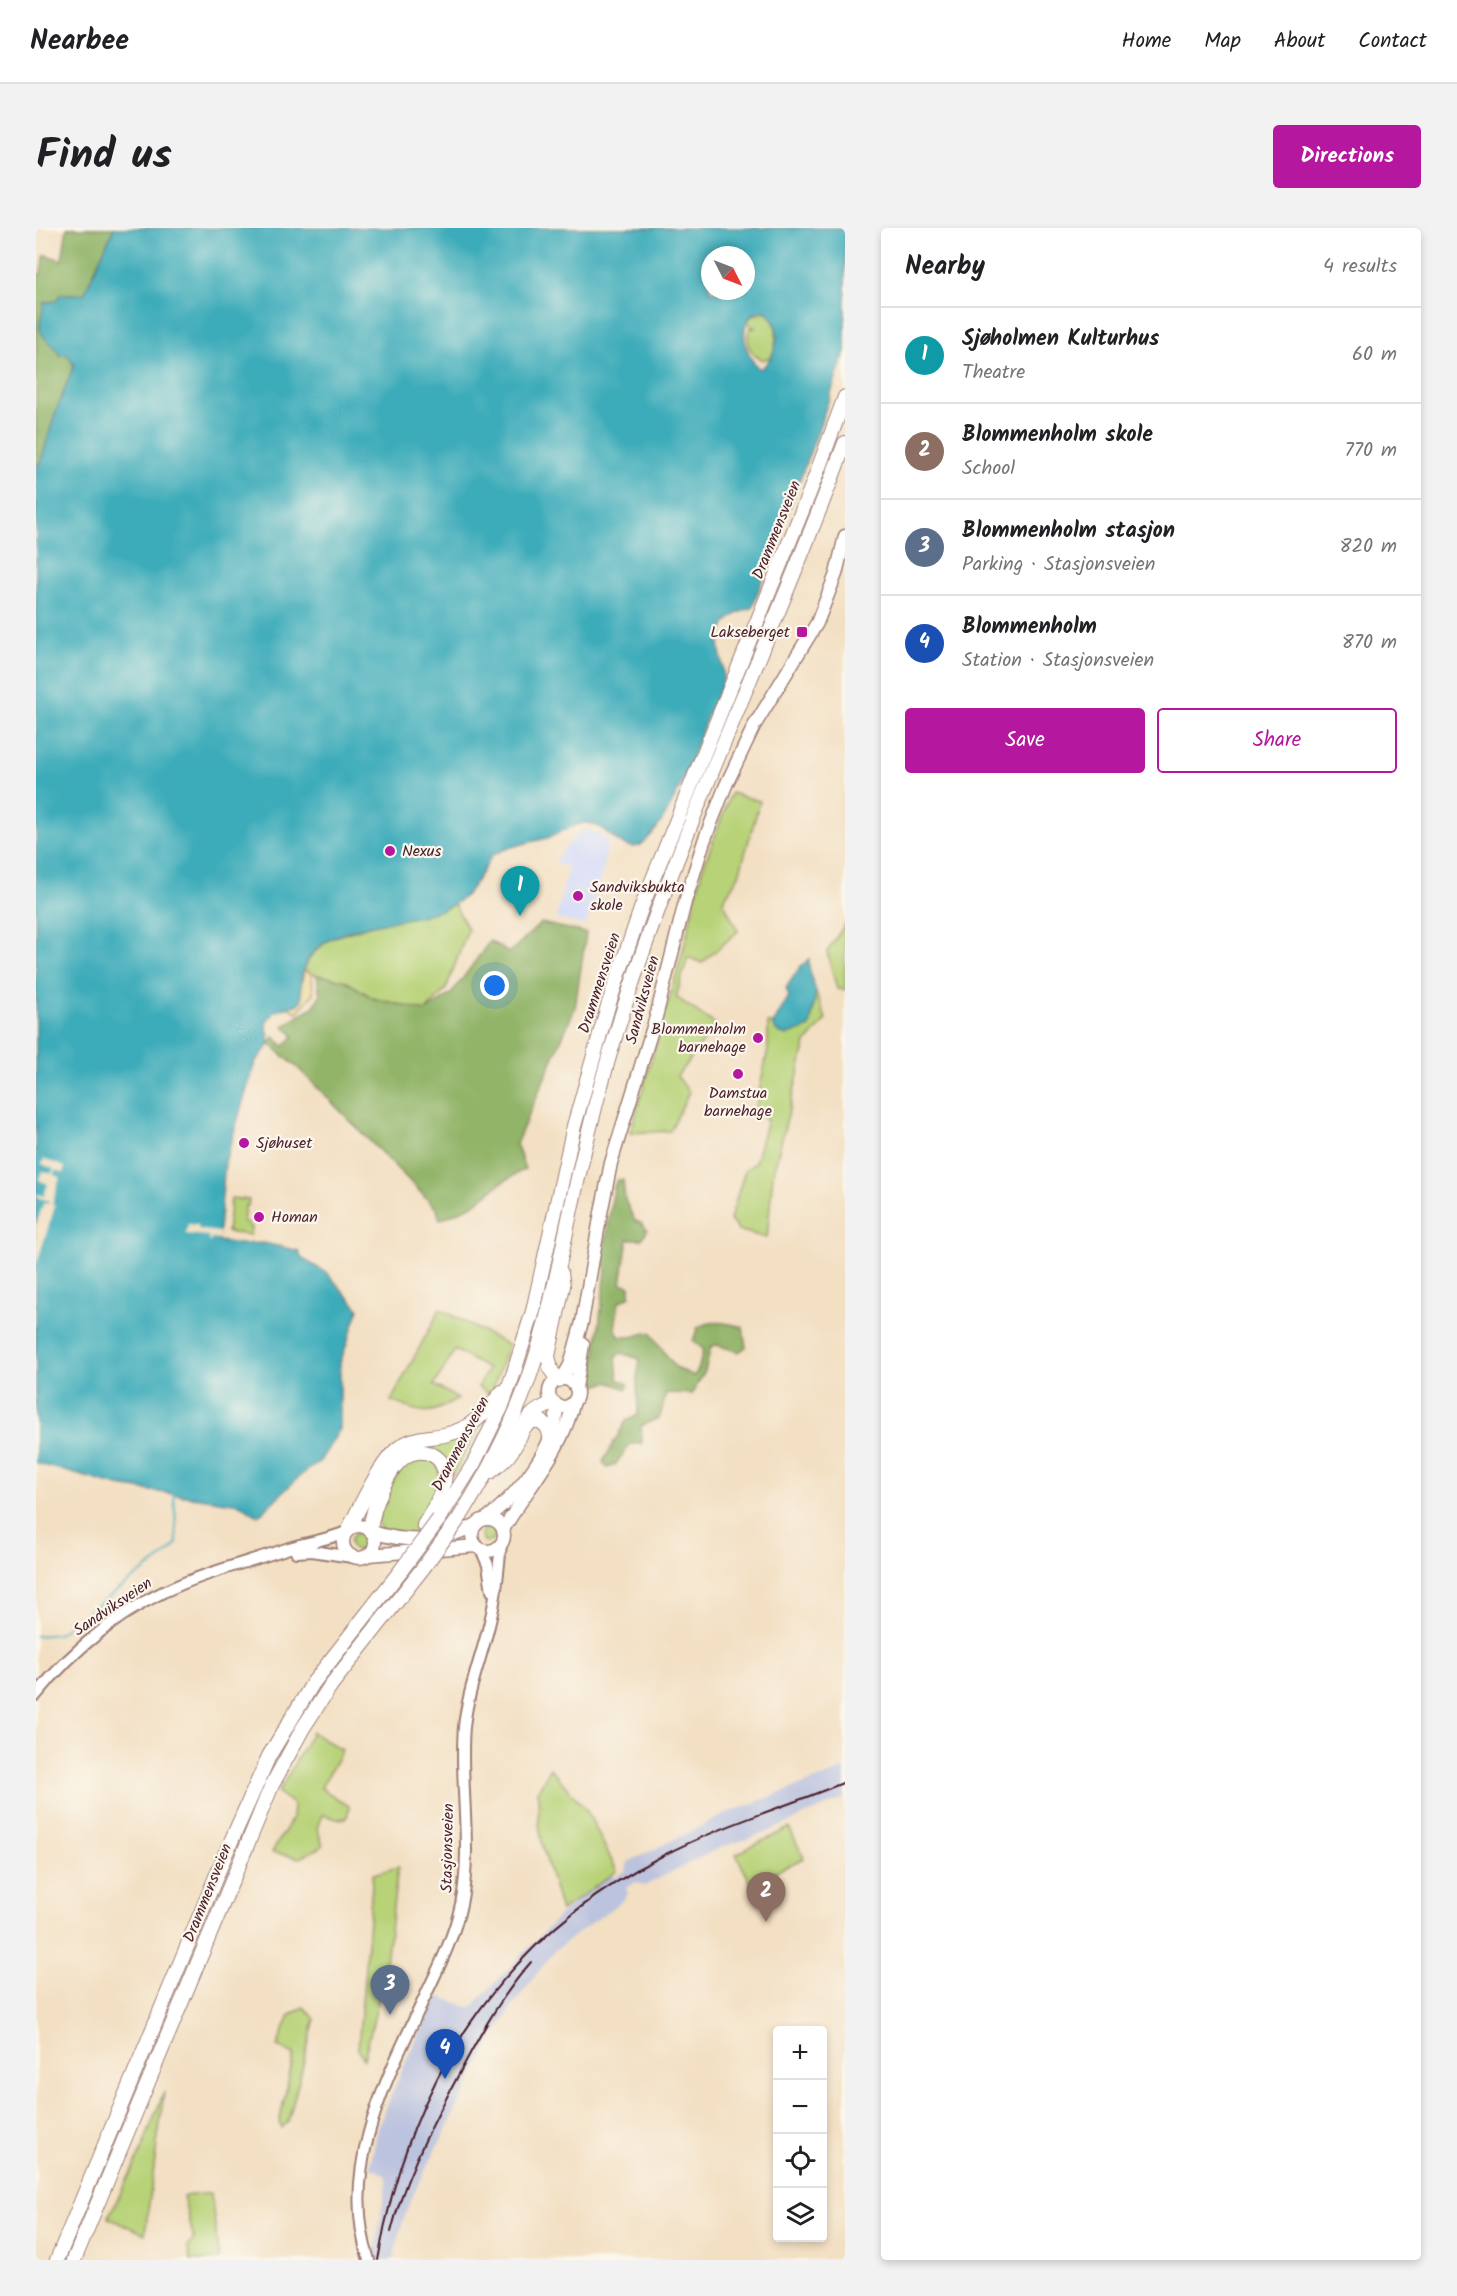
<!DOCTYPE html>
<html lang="en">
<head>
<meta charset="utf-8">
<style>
	:root { --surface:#fff; --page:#f2f2f2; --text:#202124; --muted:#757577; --line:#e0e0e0; --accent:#b5179e }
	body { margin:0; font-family:Kalam,sans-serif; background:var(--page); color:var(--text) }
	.controls { position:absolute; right:18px; bottom:18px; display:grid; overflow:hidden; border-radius:6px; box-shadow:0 3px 9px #0003 }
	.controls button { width:54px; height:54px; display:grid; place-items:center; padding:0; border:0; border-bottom:2px solid var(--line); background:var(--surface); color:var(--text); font:30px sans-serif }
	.compass { position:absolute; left:665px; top:18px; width:54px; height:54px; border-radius:50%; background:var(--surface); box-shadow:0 3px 9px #0003; rotate:132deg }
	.you { position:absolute; left:459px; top:758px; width:21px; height:21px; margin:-15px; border:4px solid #fff; border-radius:50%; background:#1a73e8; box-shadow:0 0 0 9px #1a73e833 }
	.badge { display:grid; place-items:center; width:39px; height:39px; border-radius:50%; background:var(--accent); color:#fff; font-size:20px; font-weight:700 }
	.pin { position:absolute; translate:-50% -50px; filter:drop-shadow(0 2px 3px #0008) }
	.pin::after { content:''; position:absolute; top:32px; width:21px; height:18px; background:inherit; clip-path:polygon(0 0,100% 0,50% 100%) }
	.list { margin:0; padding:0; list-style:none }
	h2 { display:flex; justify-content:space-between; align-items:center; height:78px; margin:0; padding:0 24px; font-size:26px }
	h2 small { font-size:20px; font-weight:400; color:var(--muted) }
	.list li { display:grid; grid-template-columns:39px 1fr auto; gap:18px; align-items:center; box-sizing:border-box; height:96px; padding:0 24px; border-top:2px solid var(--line) }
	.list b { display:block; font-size:22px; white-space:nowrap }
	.list p { margin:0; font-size:20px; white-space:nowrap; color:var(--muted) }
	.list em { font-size:20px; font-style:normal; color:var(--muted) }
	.actions { display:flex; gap:12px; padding:18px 24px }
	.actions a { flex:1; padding:14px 0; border:2px solid var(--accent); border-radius:6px; text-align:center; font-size:21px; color:var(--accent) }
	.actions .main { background:var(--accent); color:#fff }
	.icon { flex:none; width:33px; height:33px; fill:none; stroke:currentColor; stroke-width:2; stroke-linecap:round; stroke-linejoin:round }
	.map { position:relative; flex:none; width:809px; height:2032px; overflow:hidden; border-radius:6px }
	header { display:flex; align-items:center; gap:36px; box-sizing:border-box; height:84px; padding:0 30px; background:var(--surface); border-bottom:2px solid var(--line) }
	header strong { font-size:28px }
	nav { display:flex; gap:33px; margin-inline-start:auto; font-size:21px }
	.intro { display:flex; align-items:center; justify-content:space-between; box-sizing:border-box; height:144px; padding:0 36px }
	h1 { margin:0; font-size:42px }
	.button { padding:15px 27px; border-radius:6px; background:var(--accent); color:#fff; font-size:21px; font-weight:700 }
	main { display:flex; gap:36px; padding:0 36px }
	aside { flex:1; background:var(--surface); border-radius:6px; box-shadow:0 3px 9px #0003 }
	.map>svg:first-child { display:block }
	.built { fill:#d2d9f9 }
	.industrial { fill:#bcc3de }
	.green { fill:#b7d277; stroke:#807851; stroke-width:1.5 }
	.forest { fill:#91b468; stroke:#6e6a4a; stroke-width:1.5 }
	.sand { fill:#eeda9e; stroke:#9c7c64; stroke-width:1.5 }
	.water { fill:#3cacba; stroke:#436672; stroke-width:1.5; fill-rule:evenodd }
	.pier { fill:#f3dfc2 }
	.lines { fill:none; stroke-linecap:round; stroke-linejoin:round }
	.stream { stroke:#3cacba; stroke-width:2 }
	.secondary-casing { stroke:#9e7f76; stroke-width:14 }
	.primary-casing { stroke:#9e7f76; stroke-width:15 }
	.highway-casing { stroke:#9e7f76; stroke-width:16 }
	.secondary { stroke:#fff; stroke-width:10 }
	.primary { stroke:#fff; stroke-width:12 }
	.highway { stroke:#fff; stroke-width:14 }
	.rail { stroke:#4a1f2b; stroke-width:2 }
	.highway-bridge-casing { stroke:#9e7f76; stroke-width:16; stroke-linecap:butt }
	.highway-bridge { stroke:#fff; stroke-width:14 }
	.poi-dot { fill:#b5179e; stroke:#fbf7ec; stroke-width:2 }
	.labels { text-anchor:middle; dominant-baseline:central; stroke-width:4.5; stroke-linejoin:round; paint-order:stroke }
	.street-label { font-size:16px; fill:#4a1f2b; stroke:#fbf7ec }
	.poi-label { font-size:16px; fill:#4a1f2b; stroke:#fbf7ec; text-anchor:start }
</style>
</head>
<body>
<header>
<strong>Nearbee</strong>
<nav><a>Home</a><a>Map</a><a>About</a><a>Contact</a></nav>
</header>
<div class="intro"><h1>Find us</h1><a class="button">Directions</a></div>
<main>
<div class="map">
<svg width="809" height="2032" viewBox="0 0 809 2032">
	<rect width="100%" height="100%" fill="#fbf7ec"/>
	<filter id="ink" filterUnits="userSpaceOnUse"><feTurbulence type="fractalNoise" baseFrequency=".0167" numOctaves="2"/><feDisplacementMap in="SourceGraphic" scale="12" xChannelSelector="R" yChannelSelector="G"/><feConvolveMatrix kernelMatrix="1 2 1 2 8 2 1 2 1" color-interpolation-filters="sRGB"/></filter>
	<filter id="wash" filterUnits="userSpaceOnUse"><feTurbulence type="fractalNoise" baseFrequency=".008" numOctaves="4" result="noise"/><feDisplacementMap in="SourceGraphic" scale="24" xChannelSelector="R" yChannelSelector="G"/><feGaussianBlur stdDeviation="1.35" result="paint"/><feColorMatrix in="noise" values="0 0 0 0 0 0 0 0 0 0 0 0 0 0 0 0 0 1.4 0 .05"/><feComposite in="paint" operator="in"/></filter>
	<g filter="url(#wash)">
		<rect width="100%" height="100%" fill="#f3dfc2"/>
		<!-- built -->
		<path class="built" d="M550,601L567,608L572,614L566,646L550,697L520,691L532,639L520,635V632L533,615L542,605Z"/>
		<!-- industrial -->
		<path class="industrial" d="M809,1541V1570L729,1605L683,1620L608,1658L600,1654L590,1660L592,1666L587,1672L519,1722L474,1781L452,1819L378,1965L367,1992L357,2032H337L351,1953L349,1947L334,1939L343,1896L375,1822L402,1768L435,1780L524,1687L573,1646L579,1649L590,1643L592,1634L696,1583Z"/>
		<!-- green -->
		<g class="green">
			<path d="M731,84C745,98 740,113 736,131L731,130L727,132C713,127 710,114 713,102L720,99H715L712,92L717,87Z"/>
			<path d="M695,565L724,573L703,647L687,673L702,703L666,735L652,729L640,769L680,797L641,848L653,864L634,903L594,905L647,723L666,642Z"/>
			<path d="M418,676L432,701L410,761L390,783L337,770L308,752L276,746L268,742L274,729L293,711L339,696L399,684Z"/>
			<path d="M809,696V762L801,761L791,724Z"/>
			<path d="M780,764L790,791L770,815L737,946L731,1010L702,1002L694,992L709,942L719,935L731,892L719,882L732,822V794L737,796L741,803L774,799Z"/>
			<path d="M195,970L213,972L212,978H209L207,994L212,995V998L215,999L214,1007L191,1004Z"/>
			<path d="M404,1081L472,1117L455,1167L442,1159L452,1141L419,1122L398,1157L422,1171C390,1189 389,1186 355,1173Z"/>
			<path d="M444,1198L416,1248L412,1235L385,1218V1214L436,1203Z"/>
			<path d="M383,1228L399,1233L405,1249L388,1290L375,1308L346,1301L342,1296L344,1275L368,1235Z"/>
			<circle cx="452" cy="1307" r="7"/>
			<circle cx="323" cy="1314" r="9"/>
			<path d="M276,1504L306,1522L285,1560L313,1578L311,1590L301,1591L286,1587L281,1600L287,1618L263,1630L236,1624L256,1591L257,1576L242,1565Z"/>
			<path d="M514,1540L551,1583L581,1643L525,1683L507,1620L503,1596L502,1563Z"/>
			<path d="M753,1600L768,1630L715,1656L700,1626Z"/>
			<path d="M362,1639L348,1750L328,1831L322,1821L337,1646Z"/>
			<path d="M268,1779L279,1791L252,1894L246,1900L243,1895L258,1826L241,1818L254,1787Z"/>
			<path d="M128,1864L109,2006L72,1990L103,1928Z"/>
			<path d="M175,1965L183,2032H155L151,2018L158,2011L147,1968Z"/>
		</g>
		<!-- forest -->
		<g class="forest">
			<path d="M31,0H78L48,66H26L19,73L9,74L4,101C9,112 20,116 24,127L31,126L38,137L18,189L6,230L0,242V47H4L9,27L26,32Z"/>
			<path d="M505,695L550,705L539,780L480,916L489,941L465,955L437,977L404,992L401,981L263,841L234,816L238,809L248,818L258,808L248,798L278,778L284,767L281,747L308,752L337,770L390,783L416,765L454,713L473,725Z"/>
			<path d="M581,952H587L589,972L599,993L605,995L611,1002L606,1011H592L585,1055L594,1058V1068L583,1074L579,1100L584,1109H595L614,1104L639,1139L658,1148L663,1140L667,1121L657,1113L662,1099C677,1091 691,1095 707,1099L710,1119L703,1124L681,1117L675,1118L669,1143L656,1166L630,1165L624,1189L605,1198L606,1215L594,1216L579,1237L572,1240L567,1234L590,1193L602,1187L601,1150L604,1131L585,1125L580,1129L582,1151L592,1156L591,1161L572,1154L559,1158L556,1153L570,1042L567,1030L578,959Z"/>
		</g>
		<!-- sand -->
		<path class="sand" d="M268,742L276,746L277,766L261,784L251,779L262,776Z"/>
		<!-- water -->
		<g class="water">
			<path d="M78,0H809V124L783,200L716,380C707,382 694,388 689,397C676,418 690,433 687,451C685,463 676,477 671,489C657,525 635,597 603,618C579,624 569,589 543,596C533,599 523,605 514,609C499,614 469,618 457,627C454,629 452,635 450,638C441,651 433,668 418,676C375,701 272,687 265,753C264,759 266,765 266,771L262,776L240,783L230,794L234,816L219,834L189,934L182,1013L205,1016L228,1015L263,1023L265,1030L291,1045L323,1081L304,1135V1201L284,1233L264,1248L222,1288L204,1276L82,1258L0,1235V242L6,230L18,189L38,137L31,126L24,127C20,116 5,112 4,100C3,91 8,84 7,75L19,73L26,66H48ZM674,27H710V63H674ZM727,82C748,95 743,125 726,140H722C707,123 699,89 727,82Z"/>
			<path d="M773,731V739L780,764L774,799L750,808L740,803L737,796L753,768L750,760L764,739Z"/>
		</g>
		<!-- pier -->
		<g class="pier">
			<path d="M8,931L29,939L27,945L20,942L17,947L24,949L16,977L19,978L0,1037V997L8,974L12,975L13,973L1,969L2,966L8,968L12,956L3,952L7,943L15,946L18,941L6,936Z"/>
			<path d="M152,996L162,997L163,1002L183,1004V1011L175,1010V1013H173V1008L150,1006Z"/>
		</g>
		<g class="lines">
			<!-- stream -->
			<path class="stream" d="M0,1408L22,1406L136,1322L141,1315L138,1266"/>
		</g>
	</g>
	<g filter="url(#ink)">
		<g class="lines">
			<!-- secondary casing -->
			<g class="secondary-casing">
				<g id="secondary">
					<path d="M445,1321L452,1337L456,1363"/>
					<path d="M260,1324L276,1323L316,1329"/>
					<path d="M0,1467C38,1420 91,1377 148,1355C183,1341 218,1332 253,1320C272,1314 291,1312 310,1304"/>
					<path d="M333,2032C301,1937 355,1843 393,1760C406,1733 419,1705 425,1676C437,1621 423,1555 428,1499C432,1460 447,1426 455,1389C461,1365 462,1341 465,1317"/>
				</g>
			</g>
			<!-- primary casing -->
			<g class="primary-casing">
				<g id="primary">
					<path d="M526,1151L534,1137L546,1094L564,990L575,935L620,789L649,674L668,613L690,557L718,498L781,395L800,346L809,308"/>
					<circle cx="527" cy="1165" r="14"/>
					<path d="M540,1160L547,1116"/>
					<path d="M450,1291C481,1267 521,1219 521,1177"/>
					<circle cx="452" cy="1307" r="16"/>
					<circle cx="323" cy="1314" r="16"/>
					<path d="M467,1302C492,1258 526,1225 538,1173"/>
					<path d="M336,1304C371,1315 406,1315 439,1297"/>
					<path d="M333,1327L440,1318"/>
				</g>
			</g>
			<!-- highway casing -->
			<g class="highway-casing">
				<g id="highway">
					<path d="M522,1152L515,1142L512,1128L527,1058L525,1045"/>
					<path d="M487,1200L496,1193H505L512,1200L514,1208"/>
					<path d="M454,1244C460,1239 467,1234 472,1228C492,1203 482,1187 518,1175"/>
					<path d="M424,1289C451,1246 476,1199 493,1150C513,1092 524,1031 537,972C551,906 568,841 589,777C651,585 739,404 809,215"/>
					<path d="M403,1291L438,1235L465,1180L477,1147L497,1083L538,898L572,778L606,678L774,263L809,169"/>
					<path d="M313,1301C323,1280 346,1231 364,1219C377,1209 392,1210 408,1207C435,1202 450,1184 466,1164"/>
					<path d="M334,1302C337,1279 352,1236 374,1226C381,1223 390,1223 397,1227C423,1242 399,1279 388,1297"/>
					<path d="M21,2032L189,1627L233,1528L277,1455L366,1341"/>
					<path d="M38,2032L236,1557L267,1500L295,1457L387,1340"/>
				</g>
			</g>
			<!-- secondary -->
			<use href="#secondary" class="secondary"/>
			<!-- primary -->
			<use href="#primary" class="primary"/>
			<!-- highway -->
			<use href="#highway" class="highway"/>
			<!-- rail -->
			<g class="rail">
				<path d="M355,2004C367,1955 390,1909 413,1865C437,1819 461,1773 495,1734"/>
				<path d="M342,2032C372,1854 465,1710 628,1627C686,1597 749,1579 809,1554"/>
			</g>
			<!-- highway-bridge casing -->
			<g class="highway-bridge-casing">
				<g id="highway-bridge">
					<path d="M387,1340L424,1289"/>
					<path d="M366,1341L403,1291"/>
				</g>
			</g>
			<!-- highway-bridge -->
			<use href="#highway-bridge" class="highway-bridge"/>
		</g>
	</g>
	<!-- markers -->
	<g class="poi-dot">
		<rect x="760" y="398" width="12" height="12" rx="3"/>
		<circle cx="354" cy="623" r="6"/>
		<circle cx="542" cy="668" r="6"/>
		<circle cx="722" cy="810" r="6"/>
		<circle cx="702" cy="846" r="6"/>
		<circle cx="208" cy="915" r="6"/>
		<circle cx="223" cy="989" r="6"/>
	</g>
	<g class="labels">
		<!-- street labels -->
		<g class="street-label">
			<text transform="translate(741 302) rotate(-68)">Drammensveien</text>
			<text transform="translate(564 755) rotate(-72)">Drammensveien</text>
			<text transform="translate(607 772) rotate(-75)">Sandviksveien</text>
			<text transform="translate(425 1216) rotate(-62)">Drammensveien</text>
			<text transform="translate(77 1379) rotate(-34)">Sandviksveien</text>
			<text transform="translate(412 1620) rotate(-89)">Stasjonsveien</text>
			<text transform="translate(172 1665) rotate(-68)">Drammensveien</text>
		</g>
		<!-- poi labels -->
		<g class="poi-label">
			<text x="754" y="404" text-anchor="end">Lakseberget</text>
			<text x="366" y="623">Nexus</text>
			<text x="554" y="659">Sandviksbukta<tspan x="554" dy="18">skole</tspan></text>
			<text x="710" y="801" text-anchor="end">Blommenholm<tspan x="710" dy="18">barnehage</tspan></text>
			<text x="702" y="865" text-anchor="middle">Damstua<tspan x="702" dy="18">barnehage</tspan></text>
			<text x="220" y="915">Sjøhuset</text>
			<text x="235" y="989">Homan</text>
		</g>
	</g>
</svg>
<div class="controls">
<button>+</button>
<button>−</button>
<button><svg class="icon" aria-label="locate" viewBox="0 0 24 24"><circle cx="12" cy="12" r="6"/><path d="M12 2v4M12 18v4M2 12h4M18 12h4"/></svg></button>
<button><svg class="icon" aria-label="layers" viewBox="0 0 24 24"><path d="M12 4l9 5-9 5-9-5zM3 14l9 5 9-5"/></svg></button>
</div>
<svg class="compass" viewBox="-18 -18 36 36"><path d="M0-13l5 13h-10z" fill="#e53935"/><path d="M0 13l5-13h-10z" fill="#757577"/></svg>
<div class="you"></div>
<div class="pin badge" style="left:484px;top:688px;background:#0f9aa8">1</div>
<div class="pin badge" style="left:730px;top:1694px;background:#8d6e63">2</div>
<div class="pin badge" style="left:354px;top:1787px;background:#5c6f8a">3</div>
<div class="pin badge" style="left:409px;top:1851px;background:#1a4fb4">4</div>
</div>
<aside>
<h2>Nearby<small>4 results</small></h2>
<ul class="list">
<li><span class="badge" style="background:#0f9aa8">1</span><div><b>Sjøholmen Kulturhus</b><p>Theatre</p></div><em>60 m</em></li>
<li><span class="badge" style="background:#8d6e63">2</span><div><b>Blommenholm skole</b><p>School</p></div><em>770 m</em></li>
<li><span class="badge" style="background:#5c6f8a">3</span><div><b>Blommenholm stasjon</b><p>Parking · Stasjonsveien</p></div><em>820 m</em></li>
<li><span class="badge" style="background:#1a4fb4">4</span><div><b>Blommenholm</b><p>Station · Stasjonsveien</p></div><em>870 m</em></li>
</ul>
<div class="actions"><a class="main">Save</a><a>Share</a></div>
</aside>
</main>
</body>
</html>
